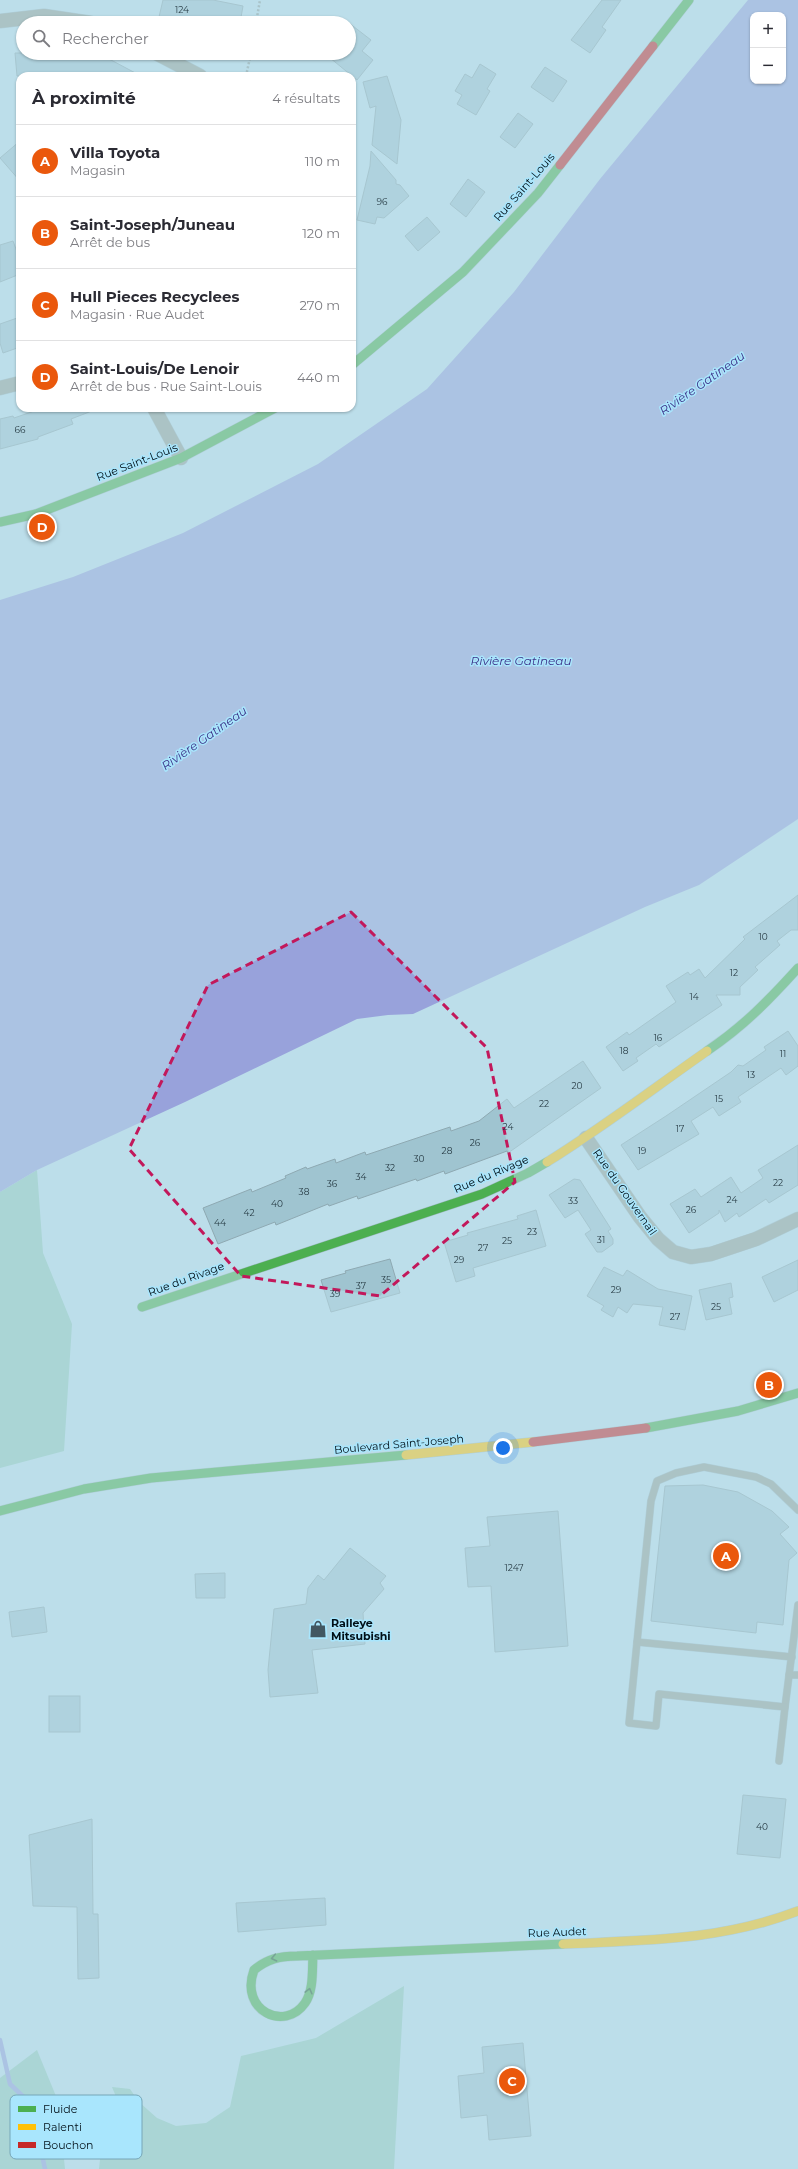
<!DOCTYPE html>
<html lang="fr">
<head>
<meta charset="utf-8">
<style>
	:root { --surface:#fff; --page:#f7f7f7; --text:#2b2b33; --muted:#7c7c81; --line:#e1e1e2; --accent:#ea580c }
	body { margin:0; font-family:Montserrat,sans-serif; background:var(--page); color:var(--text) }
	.controls { position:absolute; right:12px; top:12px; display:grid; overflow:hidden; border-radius:8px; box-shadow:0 1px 3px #0004 }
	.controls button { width:36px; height:36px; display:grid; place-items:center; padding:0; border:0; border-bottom:1px solid var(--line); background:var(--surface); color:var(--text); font:20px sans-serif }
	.you { position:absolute; left:503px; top:1448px; width:14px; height:14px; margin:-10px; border:3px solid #fff; border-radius:50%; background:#1a73e8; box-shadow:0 0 0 6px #1a73e833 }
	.badge { display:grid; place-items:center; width:26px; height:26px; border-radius:50%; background:var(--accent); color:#fff; font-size:13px; font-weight:700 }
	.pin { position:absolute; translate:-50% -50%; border:2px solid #fff; box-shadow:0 1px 4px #0006 }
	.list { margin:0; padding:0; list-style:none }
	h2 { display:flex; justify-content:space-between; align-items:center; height:52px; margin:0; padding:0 16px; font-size:17px }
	h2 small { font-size:13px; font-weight:400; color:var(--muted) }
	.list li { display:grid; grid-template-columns:26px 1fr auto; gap:12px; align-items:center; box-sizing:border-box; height:72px; padding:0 16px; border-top:1px solid var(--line) }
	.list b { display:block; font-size:15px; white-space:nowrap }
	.list p { margin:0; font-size:13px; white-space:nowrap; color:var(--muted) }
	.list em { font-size:13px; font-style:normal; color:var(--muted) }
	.icon { flex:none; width:22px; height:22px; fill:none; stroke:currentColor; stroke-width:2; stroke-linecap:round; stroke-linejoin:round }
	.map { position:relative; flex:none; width:798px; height:2169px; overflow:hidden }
	.search { position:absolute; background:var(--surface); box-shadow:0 1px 3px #0004; left:16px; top:16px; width:340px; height:44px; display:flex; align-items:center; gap:10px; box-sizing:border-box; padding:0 14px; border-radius:22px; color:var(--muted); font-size:15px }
	.panel { position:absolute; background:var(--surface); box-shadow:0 1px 3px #0004; left:16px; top:72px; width:340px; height:340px; border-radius:12px }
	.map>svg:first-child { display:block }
	.green { fill:#94cabd }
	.water { fill:#98a2db; fill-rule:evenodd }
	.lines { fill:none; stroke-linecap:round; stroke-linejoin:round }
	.stream { stroke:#98a2db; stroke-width:4.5 }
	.building { fill:#9fc4d0; stroke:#8ea9b2 }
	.lane-casing { stroke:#a1bbc5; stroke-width:8 }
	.street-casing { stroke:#a1bbc5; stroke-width:15 }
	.fast-casing { stroke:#a1bbc5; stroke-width:10 }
	.slow-casing { stroke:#a1bbc5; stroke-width:10 }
	.jam-casing { stroke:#a1bbc5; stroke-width:10 }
	.path { stroke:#93a2a2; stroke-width:2.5; stroke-dasharray:2 2; stroke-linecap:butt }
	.lane { stroke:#97a29a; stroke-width:7 }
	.street { stroke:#97a29a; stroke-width:14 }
	.fast { stroke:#4caf50; stroke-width:9 }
	.slow { stroke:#ffc107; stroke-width:9 }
	.jam { stroke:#c62828; stroke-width:9 }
	.oneway { stroke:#265f34 }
	.marked { fill:none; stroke:#c2185b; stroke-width:3; stroke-dasharray:8 5; stroke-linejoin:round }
	.labels { text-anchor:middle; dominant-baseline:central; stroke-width:3; stroke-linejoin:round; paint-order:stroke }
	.number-label { font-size:9px; fill:#283c45 }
	.street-label { font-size:11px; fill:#000f17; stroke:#a9e6fd }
	.poi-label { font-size:11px; font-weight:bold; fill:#000f17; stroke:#a9e6fd; text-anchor:start }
	.water-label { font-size:12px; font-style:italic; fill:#3b3087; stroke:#a9e6fd }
	.key { fill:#a9e6fd; stroke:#76a6b8; stroke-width:1 }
	.key-label { font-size:11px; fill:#000f17 }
</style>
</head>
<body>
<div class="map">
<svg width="798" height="2169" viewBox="0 0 798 2169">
	<rect width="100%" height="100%" fill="#bcdeea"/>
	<!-- green -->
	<g class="green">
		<path d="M37,1170L43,1253L72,1324L64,1451L0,1468V1192Z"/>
		<path d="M404,1986L394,2169H99L107,2095L117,2099L112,2087L130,2089L139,2102L157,2118L176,2126L206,2123L230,2107L241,2056L316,2038Z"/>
		<path d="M37,2050L58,2101L65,2169H0V2078Z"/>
	</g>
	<!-- water -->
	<path class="water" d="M748,0H798V819L699,885L645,907L413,1014L388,1015L357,1019L185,1102L37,1170L0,1192V600L73,577L183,533L318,464L427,389L514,292L600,179ZM753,15H783V81H753Z"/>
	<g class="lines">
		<!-- stream -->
		<path class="stream" d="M0,2040L10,2084L31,2104L45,2169"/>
	</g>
	<!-- building -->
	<g class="building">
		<path d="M163,0H213L243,6L240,23H186L159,17Z"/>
		<path d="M602,0H621L602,27L606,30L590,53L571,40Z"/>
		<path d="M349,23L371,40L362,51L373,60L357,80L324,53H349Z"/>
		<path d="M15,53H43V55L84,53L111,60L141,76H17Z"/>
		<path d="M480,64L496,74L487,89L490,91L476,115L457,104L462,95L455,91L465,74L472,78Z"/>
		<path d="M545,67L567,81L553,102L531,87Z"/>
		<path d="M387,76L401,120L397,164L372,145L376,106L370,108L363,82Z"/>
		<path d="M518,113L533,124L515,148L500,137Z"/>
		<path d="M20,141V181L0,158Z"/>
		<path d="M371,151L396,180V184L400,185L409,196L384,218L377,217L375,224L357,220L370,166Z"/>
		<path d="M468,179L485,192L466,217L450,204Z"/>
		<path d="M427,217L440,232L418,251L405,236Z"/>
		<path d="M13,241L20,260V274L0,282V245Z"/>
		<path d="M20,317V347L3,353L0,343V324Z"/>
		<path d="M43,408L97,409L71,419L73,424L38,437V439L0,449V419L13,416L14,418Z"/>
		<path d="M798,895V930H791L777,941L780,945L755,967L758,970L740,987V995H716L722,1005L659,1047L656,1044L636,1058L638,1061L623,1071L606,1047L627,1032L629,1035L676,1002L666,986L688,972L690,975L699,969L705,978L745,939L743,937Z"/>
		<path d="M788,1031L798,1046V1066L786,1075L781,1068L738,1097L741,1102L719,1116L713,1107L691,1121L699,1134L638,1170L621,1145L666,1116L731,1072L738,1065L743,1066L766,1050L764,1047Z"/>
		<path d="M583,1061L601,1088L508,1153L507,1151L445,1174L444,1171L417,1181L416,1179L358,1199L357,1196L329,1206L328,1204L276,1225L275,1222L218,1244L203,1208L251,1189L252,1192L286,1178L285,1176L306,1167L307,1169L335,1159L336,1163L365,1152L366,1155L450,1127L451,1131L479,1121L507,1099L514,1108Z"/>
		<path d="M798,1145V1185L769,1203L766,1199L739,1217L737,1213L725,1222L719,1210V1213L689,1233L670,1204L695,1189L701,1197L731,1177L741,1193L763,1178L758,1170Z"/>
		<path d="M574,1179L580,1180L611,1229L608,1231L613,1239V1244L602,1252H597L585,1234L591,1230L578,1210L565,1218L549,1195Z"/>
		<path d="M536,1210L546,1246L473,1268L475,1276L456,1282L444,1242L468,1235L467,1233L518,1219L517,1216Z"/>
		<path d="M390,1259L400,1293L331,1312L321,1280L346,1273L345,1271Z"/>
		<path d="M798,1260V1290L774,1302L762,1277Z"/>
		<path d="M604,1267L623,1276L627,1270L658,1289L692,1296L685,1330L659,1325L663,1307L633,1304L627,1313L618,1307L613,1317L601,1310L604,1306L587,1296Z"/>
		<path d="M731,1283L733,1297L729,1298L732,1314L706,1320L699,1290Z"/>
		<path d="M703,1485L738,1492L772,1511L789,1527L780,1534L797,1553L789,1560L783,1625L757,1622L756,1633L651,1621L665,1486Z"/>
		<path d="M558,1511L568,1646L495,1652L491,1586L468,1587L465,1548L490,1546L487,1517Z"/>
		<path d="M350,1548L386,1576L380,1583L384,1589L363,1613L365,1644L312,1650L318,1693L270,1697L268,1670L274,1609L306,1604L308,1588L318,1575L324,1580Z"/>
		<path d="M225,1573V1598H196L195,1574Z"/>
		<path d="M44,1607L47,1632L12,1637L9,1612Z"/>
		<rect x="49" y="1696" width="31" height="36"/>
		<path d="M743,1795L786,1799L780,1858L737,1854Z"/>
		<path d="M92,1819L93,1914H98L99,1978L78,1979L77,1907L33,1906L29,1835Z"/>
		<path d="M325,1898L326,1925L238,1932L236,1903Z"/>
		<path d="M523,2043L531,2136L489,2140L487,2115L461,2118L458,2076L484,2073L482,2047Z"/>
	</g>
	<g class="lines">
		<!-- lane casing -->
		<g class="lane-casing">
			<g id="lane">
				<path d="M637,1642L792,1657"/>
				<path d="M789,1675H798"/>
				<path d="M785,1707L798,1605"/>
				<path d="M779,1761L785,1707L659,1694L656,1726L629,1723L651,1501L657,1481L676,1473L704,1467L756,1477L771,1484L798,1510"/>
			</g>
		</g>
		<!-- street casing -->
		<g class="street-casing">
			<g id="street">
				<path d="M0,21L44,16L91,23"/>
				<path d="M156,53L200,76"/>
				<path d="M0,388L20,383"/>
				<path d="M154,408L181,458"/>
				<path d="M586,1138L640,1217L658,1239L673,1252L691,1257L711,1254L756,1239L798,1219"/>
			</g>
		</g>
		<!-- fast casing -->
		<g class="fast-casing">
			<g id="fast">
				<path d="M653,46L689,0"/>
				<path d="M352,365L463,272L538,193L560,165"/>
				<path d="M0,522L36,514L181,458L275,408"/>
				<path d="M707,1051C744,1026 768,1001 798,968"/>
				<path d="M142,1307L482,1194L528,1173L547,1162"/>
				<path d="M646,1428L738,1411L798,1393"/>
				<path d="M0,1511L84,1489L151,1478L406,1455"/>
				<path d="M313,1955C312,1970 314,1990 305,2003C285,2032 239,2011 254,1970C267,1959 280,1956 297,1956L563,1944"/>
			</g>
		</g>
		<!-- slow casing -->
		<g class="slow-casing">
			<g id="slow">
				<path d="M547,1162C602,1128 654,1088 707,1051"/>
				<path d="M406,1455L533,1442"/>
				<path d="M563,1944C647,1940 719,1941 798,1911"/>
			</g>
		</g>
		<!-- jam casing -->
		<g class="jam-casing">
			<g id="jam">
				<path d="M560,165L653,46"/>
				<path d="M533,1442L646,1428"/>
			</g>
		</g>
		<!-- path -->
		<g class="path">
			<path d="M256,23L260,0"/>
			<path d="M246,76L251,53"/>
		</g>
		<!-- lane -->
		<use href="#lane" class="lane"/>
		<!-- street -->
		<use href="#street" class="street"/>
		<!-- fast -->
		<use href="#fast" class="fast"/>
		<!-- slow -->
		<use href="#slow" class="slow"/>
		<!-- jam -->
		<use href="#jam" class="jam"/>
	</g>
	<!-- one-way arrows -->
	<defs><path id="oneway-chevron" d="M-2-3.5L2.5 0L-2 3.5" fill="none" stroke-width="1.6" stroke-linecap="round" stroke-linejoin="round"/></defs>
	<g class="oneway">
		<use href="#oneway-chevron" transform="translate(274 1958) rotate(168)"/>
		<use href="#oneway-chevron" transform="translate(309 1991) rotate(-76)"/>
	</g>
	<!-- marked area -->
	<path d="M0 0H798V2169H0ZM351,912L487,1048L515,1182L380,1296L241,1276L129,1149L208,985Z" fill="#bcdeea" fill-opacity=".55" fill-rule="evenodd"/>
	<path class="marked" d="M351,912L487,1048L515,1182L380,1296L241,1276L129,1149L208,985Z"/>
	<!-- icons -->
	<defs>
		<g id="shop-bare" transform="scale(1.38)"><path d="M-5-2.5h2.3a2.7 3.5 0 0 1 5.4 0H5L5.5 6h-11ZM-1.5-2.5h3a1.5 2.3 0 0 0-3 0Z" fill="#425761" stroke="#a9e6fd" stroke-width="2.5" paint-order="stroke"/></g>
	</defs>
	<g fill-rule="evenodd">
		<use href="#shop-bare" x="318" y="1629"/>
	</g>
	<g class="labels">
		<!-- number labels -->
		<g class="number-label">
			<text x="182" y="9">124</text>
			<text x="382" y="201">96</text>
			<text x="20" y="429">66</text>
			<text x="763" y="936">10</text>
			<text x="734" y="972">12</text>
			<text x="694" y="996">14</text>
			<text x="658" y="1037">16</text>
			<text x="624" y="1050">18</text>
			<text x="783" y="1053">11</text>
			<text x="751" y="1074">13</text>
			<text x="577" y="1085">20</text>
			<text x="719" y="1098">15</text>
			<text x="544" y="1103">22</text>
			<text x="508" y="1126">24</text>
			<text x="680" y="1128">17</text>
			<text x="475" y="1142">26</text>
			<text x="447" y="1150">28</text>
			<text x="642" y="1150">19</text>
			<text x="419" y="1158">30</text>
			<text x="390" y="1167">32</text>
			<text x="361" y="1176">34</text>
			<text x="778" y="1182">22</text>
			<text x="332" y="1183">36</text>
			<text x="304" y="1191">38</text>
			<text x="732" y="1199">24</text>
			<text x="573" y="1200">33</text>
			<text x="277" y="1203">40</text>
			<text x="691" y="1209">26</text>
			<text x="249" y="1212">42</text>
			<text x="220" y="1222">44</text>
			<text x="532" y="1231">23</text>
			<text x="601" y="1239">31</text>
			<text x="507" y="1240">25</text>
			<text x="483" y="1247">27</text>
			<text x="459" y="1259">29</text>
			<text x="386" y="1279">35</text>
			<text x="361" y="1285">37</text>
			<text x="616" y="1289">29</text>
			<text x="335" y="1293">39</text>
			<text x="716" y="1306">25</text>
			<text x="675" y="1316">27</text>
			<text x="514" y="1567">1247</text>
			<text x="762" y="1826">40</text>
		</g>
		<!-- street labels -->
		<g class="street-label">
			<text transform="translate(524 187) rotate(-49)">Rue Saint-Louis</text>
			<text transform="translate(137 462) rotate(-21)">Rue Saint-Louis</text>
			<text transform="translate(491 1174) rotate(-23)">Rue du Rivage</text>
			<text transform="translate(625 1192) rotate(55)">Rue du Gouvernail</text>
			<text transform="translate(186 1279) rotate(-20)">Rue du Rivage</text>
			<text transform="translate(399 1444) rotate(-5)">Boulevard Saint-Joseph</text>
			<text transform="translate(557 1932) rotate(-2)">Rue Audet</text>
		</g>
		<!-- poi labels -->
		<g class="poi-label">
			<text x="331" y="1623">Ralleye<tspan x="331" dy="13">Mitsubishi</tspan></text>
		</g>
		<!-- water labels -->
		<g class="water-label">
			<text transform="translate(702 383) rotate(-35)">Rivière Gatineau</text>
			<text x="521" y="660">Rivière Gatineau</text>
			<text transform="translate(204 738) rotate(-35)">Rivière Gatineau</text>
		</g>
	</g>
	<!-- legend -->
	<rect x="10" y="2095" width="132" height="64" rx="6" class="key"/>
	<rect x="18" y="2106" width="18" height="6" fill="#4caf50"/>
	<rect x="18" y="2124" width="18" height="6" fill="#ffc107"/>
	<rect x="18" y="2142" width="18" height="6" fill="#c62828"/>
	<g class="key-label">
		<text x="43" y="2113">Fluide</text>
		<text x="43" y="2131">Ralenti</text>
		<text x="43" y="2149">Bouchon</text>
	</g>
</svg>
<div class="controls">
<button>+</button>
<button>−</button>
</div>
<div class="you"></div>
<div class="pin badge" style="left:726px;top:1556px">A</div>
<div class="pin badge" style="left:769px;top:1385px">B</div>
<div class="pin badge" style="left:512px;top:2081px">C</div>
<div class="pin badge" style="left:42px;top:527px">D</div>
<div class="search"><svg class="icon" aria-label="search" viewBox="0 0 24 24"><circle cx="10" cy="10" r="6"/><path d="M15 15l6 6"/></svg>Rechercher</div>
<section class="panel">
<h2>À proximité<small>4 résultats</small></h2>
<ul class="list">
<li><span class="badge">A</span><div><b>Villa Toyota</b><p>Magasin</p></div><em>110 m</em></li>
<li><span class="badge">B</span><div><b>Saint-Joseph/Juneau</b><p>Arrêt de bus</p></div><em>120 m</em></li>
<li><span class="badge">C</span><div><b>Hull Pieces Recyclees</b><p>Magasin · Rue Audet</p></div><em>270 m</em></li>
<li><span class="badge">D</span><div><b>Saint-Louis/De Lenoir</b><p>Arrêt de bus · Rue Saint-Louis</p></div><em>440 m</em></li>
</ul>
</section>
</div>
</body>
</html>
